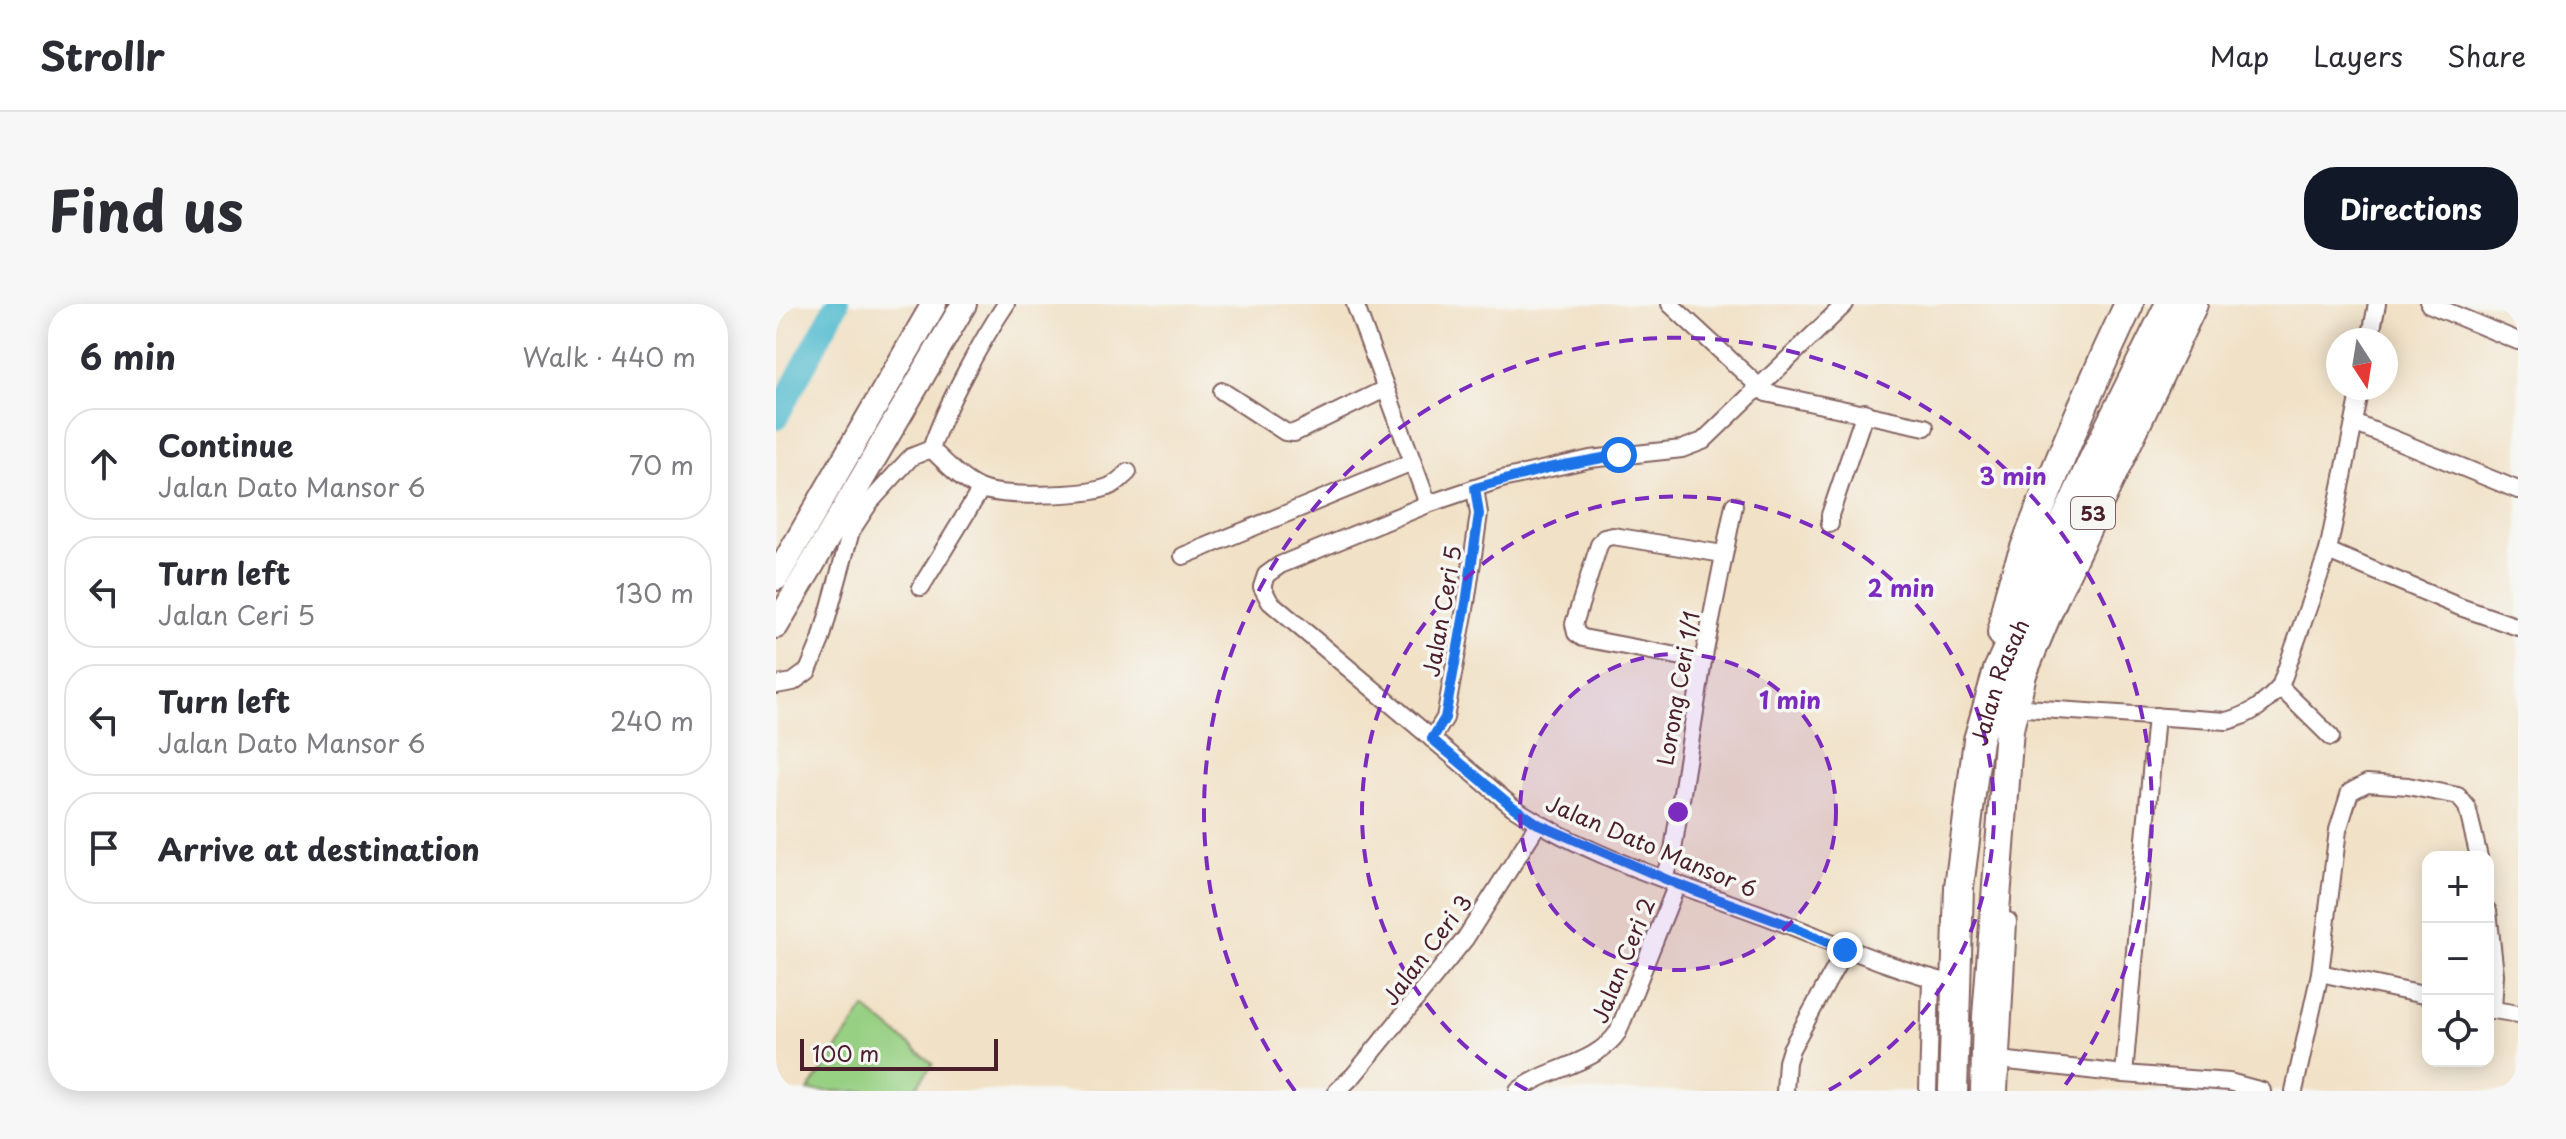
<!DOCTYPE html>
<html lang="en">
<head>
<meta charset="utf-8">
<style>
	:root { --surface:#fff; --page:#f7f7f7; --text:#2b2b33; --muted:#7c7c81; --line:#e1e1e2; --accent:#111827 }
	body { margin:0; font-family:"Playpen Sans",sans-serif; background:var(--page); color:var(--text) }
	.controls { position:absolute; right:24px; bottom:24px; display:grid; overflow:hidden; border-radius:16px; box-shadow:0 4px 20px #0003 }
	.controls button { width:72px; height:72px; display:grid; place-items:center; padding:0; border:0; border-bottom:2px solid var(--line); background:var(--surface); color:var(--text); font:40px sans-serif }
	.compass { position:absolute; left:1550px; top:24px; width:72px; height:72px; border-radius:50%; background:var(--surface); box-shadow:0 4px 20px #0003; rotate:168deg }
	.scale { position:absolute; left:24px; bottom:20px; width:198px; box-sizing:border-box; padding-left:8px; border:4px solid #4a1f2b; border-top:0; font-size:22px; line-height:28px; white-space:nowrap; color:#4a1f2b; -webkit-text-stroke:6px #f6f6f2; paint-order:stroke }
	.stop { position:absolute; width:24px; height:24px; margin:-18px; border:6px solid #1a73e8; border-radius:50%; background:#fff }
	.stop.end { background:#1a73e8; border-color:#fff; box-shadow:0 2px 8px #0008 }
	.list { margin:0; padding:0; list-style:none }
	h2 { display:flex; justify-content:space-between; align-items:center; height:104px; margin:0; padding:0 32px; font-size:34px }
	h2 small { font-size:26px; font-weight:400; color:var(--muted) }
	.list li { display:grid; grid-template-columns:52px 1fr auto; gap:24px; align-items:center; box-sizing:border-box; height:112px; margin:0 16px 16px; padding:0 16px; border:2px solid var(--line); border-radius:32px }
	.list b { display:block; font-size:30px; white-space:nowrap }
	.list p { margin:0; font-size:26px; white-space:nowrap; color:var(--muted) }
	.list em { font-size:26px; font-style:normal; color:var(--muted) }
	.icon { flex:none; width:44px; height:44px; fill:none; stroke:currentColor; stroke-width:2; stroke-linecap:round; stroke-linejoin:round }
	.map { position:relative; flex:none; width:1742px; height:787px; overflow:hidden; border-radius:32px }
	header { display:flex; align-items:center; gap:48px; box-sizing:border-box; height:112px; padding:0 40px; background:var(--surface); border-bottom:2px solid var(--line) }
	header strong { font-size:38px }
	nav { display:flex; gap:44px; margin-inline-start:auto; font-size:28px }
	.intro { display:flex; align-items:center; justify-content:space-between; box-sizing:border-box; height:192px; padding:0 48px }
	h1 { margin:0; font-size:56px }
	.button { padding:20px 36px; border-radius:32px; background:var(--accent); color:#fff; font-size:28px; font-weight:700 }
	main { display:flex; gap:48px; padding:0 48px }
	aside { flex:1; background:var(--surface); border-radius:32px; box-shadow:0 4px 20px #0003 }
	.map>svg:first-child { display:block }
	.green { fill:#97d083; stroke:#707857; stroke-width:2 }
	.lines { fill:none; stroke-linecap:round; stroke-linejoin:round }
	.river { stroke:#52bccf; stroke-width:24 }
	.street-casing { stroke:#846361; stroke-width:20 }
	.primary-casing { stroke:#846361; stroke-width:28 }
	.highway-casing { stroke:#846361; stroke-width:32 }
	.street { stroke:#fff; stroke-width:16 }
	.primary { stroke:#fff; stroke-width:24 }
	.highway { stroke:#fff; stroke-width:28 }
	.route { stroke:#1a73e8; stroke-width:10 }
	.ring { fill:none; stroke:#7b2cbf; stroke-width:4; stroke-dasharray:14 10 }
	.labels { text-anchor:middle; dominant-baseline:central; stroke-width:7; stroke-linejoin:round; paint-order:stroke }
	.shield { fill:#f6f6f2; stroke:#7e6067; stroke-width:2 }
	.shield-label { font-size:20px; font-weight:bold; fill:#4a1f2b }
	.street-label { font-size:22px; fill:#4a1f2b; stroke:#f6f6f2 }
	.centre { fill:#7b2cbf; stroke:#f6f6f2; stroke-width:4 }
	.ring-label { font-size:24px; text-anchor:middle; font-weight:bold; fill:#7b2cbf; stroke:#f6f6f2; stroke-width:7; stroke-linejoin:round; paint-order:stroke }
</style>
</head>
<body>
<header>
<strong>Strollr</strong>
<nav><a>Map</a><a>Layers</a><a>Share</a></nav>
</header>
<div class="intro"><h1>Find us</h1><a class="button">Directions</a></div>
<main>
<aside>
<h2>6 min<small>Walk · 440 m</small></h2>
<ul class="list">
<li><svg class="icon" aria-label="ahead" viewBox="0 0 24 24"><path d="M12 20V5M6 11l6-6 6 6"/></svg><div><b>Continue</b><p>Jalan Dato Mansor 6</p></div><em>70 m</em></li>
<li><svg class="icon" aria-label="left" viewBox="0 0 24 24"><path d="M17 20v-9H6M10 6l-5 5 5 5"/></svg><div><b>Turn left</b><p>Jalan Ceri 5</p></div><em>130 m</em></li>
<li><svg class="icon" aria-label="left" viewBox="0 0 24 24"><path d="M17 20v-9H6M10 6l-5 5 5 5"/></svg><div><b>Turn left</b><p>Jalan Dato Mansor 6</p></div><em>240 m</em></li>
<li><svg class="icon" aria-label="arrive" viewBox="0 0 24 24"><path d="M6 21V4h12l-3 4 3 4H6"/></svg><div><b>Arrive at destination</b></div></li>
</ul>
</aside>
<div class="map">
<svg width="1742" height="787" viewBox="0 0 1742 787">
	<rect width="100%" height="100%" fill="#f6f6f2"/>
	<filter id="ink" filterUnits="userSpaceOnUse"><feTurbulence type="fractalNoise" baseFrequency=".0125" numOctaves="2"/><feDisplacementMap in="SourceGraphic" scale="16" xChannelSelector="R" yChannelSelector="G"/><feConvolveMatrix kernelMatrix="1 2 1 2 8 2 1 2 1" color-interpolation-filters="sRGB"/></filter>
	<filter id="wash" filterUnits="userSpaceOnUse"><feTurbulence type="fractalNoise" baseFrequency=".006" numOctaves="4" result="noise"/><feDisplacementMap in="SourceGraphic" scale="32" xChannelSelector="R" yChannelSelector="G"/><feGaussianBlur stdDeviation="1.8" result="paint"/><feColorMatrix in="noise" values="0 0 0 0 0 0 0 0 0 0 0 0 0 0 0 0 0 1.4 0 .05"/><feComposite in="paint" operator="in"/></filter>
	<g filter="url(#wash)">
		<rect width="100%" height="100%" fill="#f1e1c6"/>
		<!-- green -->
		<path class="green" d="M89,704L157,760L139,784L142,787H32Z"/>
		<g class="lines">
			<!-- river -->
			<path class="river" d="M0,114L61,0"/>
		</g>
	</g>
	<g filter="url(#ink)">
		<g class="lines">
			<!-- street casing -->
			<g class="street-casing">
				<g id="street">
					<path d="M579,0L652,200"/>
					<path d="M894,0L990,89L1149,123"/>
					<path d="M1069,0L927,137L906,145L814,155L726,175L652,200L504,261L490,271L486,283L494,298L737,503C812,553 906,581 989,612C1053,636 1113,665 1179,680"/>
					<path d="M1653,0L1742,37"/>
					<path d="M1594,36L1601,0"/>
					<path d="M446,87L509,128L518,129L609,85"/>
					<path d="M1578,119L1742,186"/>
					<path d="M155,145C170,159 184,175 203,184C226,194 309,192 332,183C340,180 346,174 352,168"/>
					<path d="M155,145C170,101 204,39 230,0"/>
					<path d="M1054,220V211L1089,108"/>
					<path d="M1552,247L1684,303L1742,323"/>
					<path d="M407,252L636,158"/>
					<path d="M145,283L205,185"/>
					<path d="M927,357L807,334L800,329L798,320L823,241L828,234L837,232L947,250"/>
					<path d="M0,381L17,378L32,367L45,336L75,227L94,198L135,153L155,145"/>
					<path d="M1504,383L1555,433"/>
					<path d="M1250,404L1451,417C1474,411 1488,401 1504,383L1552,247L1585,84"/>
					<path d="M656,435L669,414L690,299L703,210L699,184"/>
					<path d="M888,574L897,546L927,357L958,201"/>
					<path d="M1712,607L1719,670L1717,706"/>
					<path d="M1544,669L1652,692"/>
					<path d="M1712,705L1742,710"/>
					<path d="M1224,756L1348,770L1453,778L1486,787"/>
					<path d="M1348,770L1380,412"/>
					<path d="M561,787L578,771L689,635L762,520"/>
					<path d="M742,787C772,763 820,761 842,728L901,580"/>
					<path d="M1009,787L1011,758L1015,745L1069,646"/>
					<path d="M1152,787L1155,674"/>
					<path d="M1223,787L1232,617"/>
					<path d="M1518,787L1544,669L1562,526L1574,488L1591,479L1632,482L1682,492L1691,503L1703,553"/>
				</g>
			</g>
			<!-- primary casing -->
			<g class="primary-casing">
				<g id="primary">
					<path d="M0,274L158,0"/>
					<path d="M0,322L188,0"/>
				</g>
			</g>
			<!-- highway casing -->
			<g class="highway-casing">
				<g id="highway">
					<path d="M1226,329C1230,287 1249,245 1264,205C1292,135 1321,68 1353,0"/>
					<path id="s1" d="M1177,787L1183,583L1202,436L1222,366L1318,154L1394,0"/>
					<path d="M1209,787L1211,712L1233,425L1246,370L1278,293L1417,0"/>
				</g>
			</g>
			<!-- street -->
			<use href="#street" class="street"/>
			<!-- primary -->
			<use href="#primary" class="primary"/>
			<!-- highway -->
			<use href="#highway" class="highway"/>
		</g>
	</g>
	<g class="lines" filter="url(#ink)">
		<!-- route -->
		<path class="route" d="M843,151L772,164L699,184L703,210L690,299L669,414L656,435L737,503L762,520L901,580L1009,620L1069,646"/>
	</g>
	<!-- distance rings -->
	<circle cx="902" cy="508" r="158" fill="#7b2cbf" fill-opacity=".12"/>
	<g class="ring">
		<circle cx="902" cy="508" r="158"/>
		<path d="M751 786A316 316 0 1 1 1053 786"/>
		<path d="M519 787A474 474 0 1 1 1285 787"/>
	</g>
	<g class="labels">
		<!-- shield labels -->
		<rect class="shield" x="1295" y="193" width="44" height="32" rx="6"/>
		<g class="shield-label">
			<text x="1317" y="209">53</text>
		</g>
		<!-- street labels -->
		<g class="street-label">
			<text transform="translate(665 307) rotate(-80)">Jalan Ceri 5</text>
			<text stroke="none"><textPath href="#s1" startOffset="414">Jalan Rasah</textPath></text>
			<text transform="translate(901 384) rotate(-80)">Lorong Ceri 1/1</text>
			<text transform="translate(876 541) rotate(23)">Jalan Dato Mansor 6</text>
			<text transform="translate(650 645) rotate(-53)">Jalan Ceri 3</text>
			<text transform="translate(846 656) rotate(-68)">Jalan Ceri 2</text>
		</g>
	</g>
	<circle cx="902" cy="508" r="12" class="centre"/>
	<g class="ring-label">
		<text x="1237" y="181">3 min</text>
		<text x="1125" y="293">2 min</text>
		<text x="1014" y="405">1 min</text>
	</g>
</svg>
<div class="controls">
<button>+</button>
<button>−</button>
<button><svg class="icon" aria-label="locate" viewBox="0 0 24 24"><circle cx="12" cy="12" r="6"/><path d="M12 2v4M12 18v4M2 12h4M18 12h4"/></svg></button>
</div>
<svg class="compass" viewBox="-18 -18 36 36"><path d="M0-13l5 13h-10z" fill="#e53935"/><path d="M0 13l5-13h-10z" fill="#7c7c81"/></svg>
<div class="scale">100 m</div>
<div class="stop" style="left:843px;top:151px"></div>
<div class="stop end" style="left:1069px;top:646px"></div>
</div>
</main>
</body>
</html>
